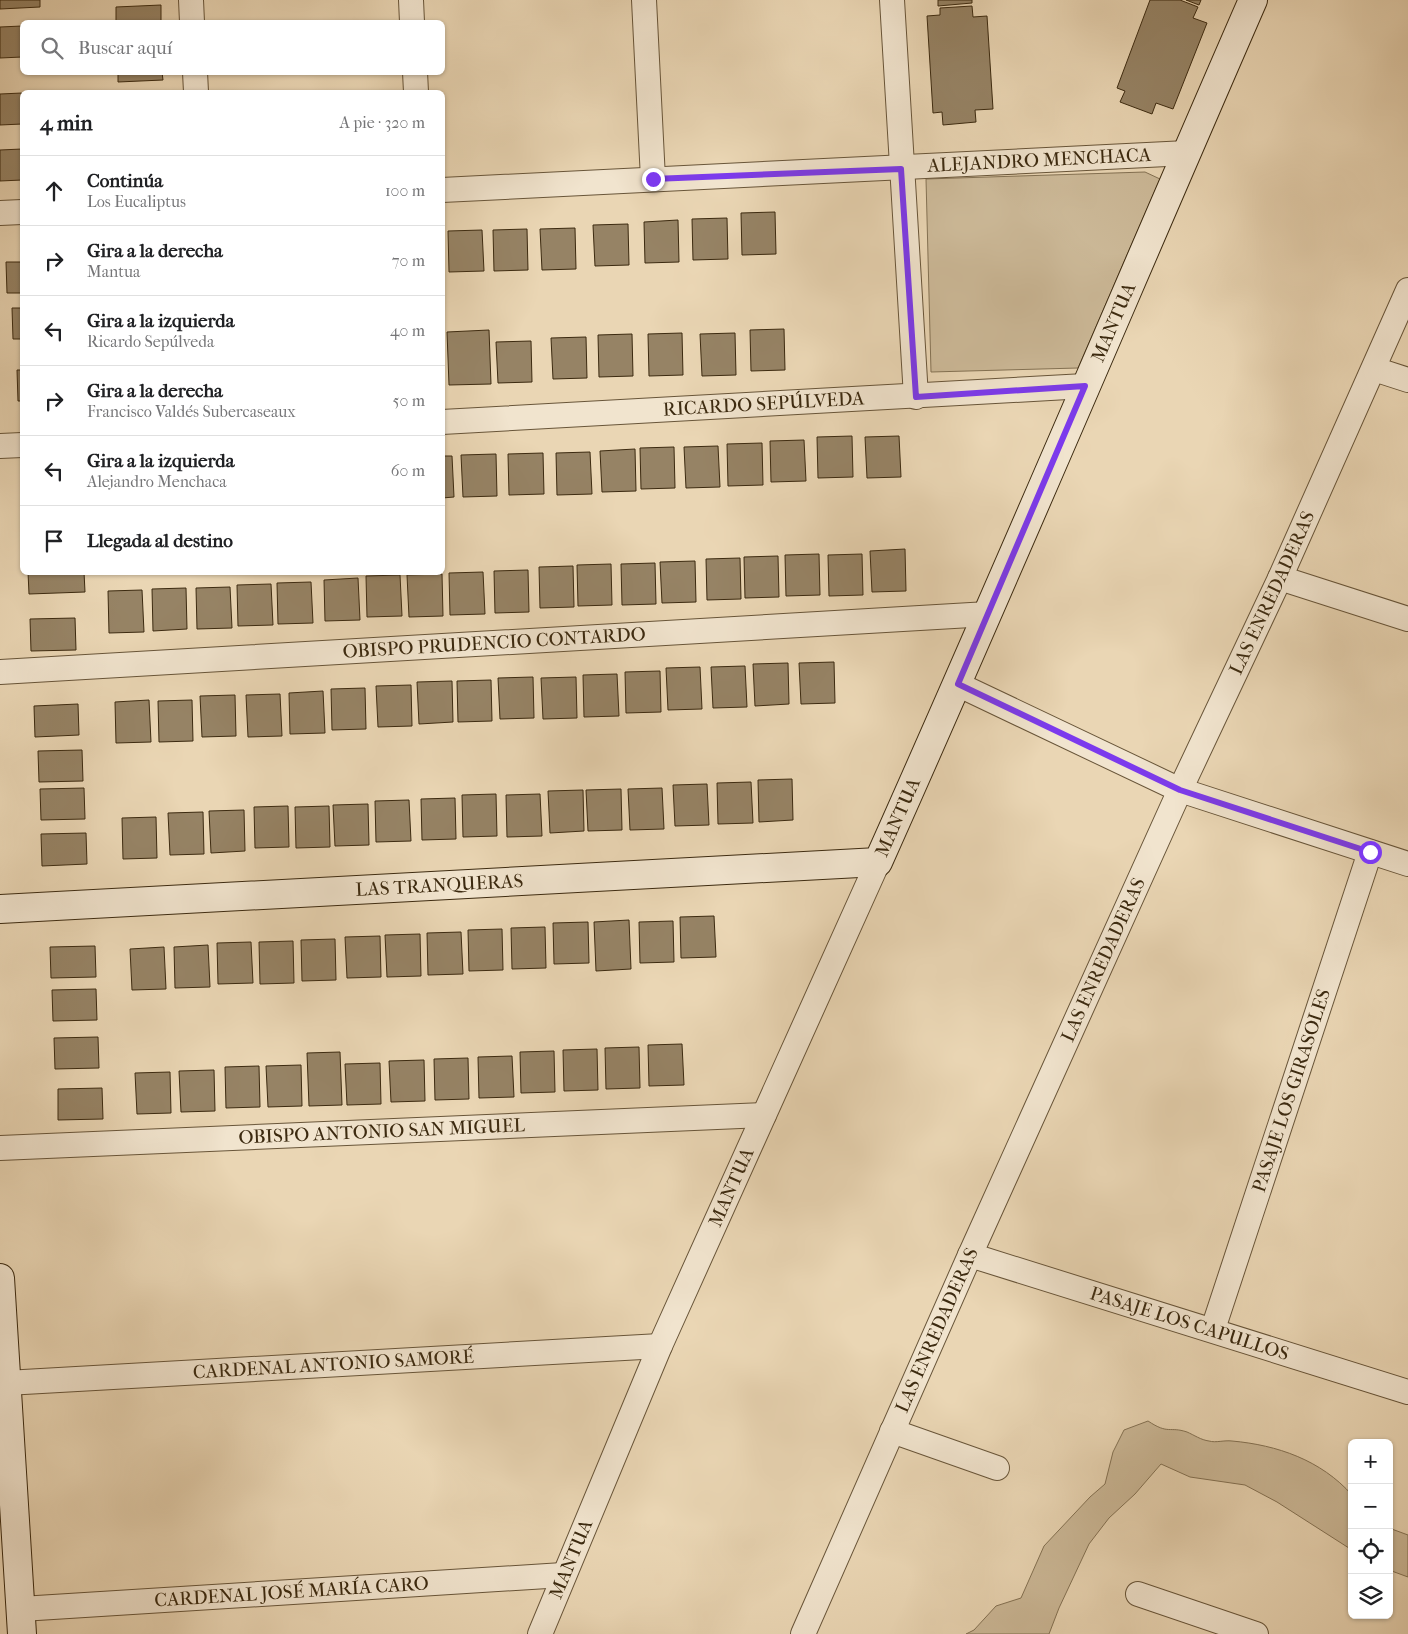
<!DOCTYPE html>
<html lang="es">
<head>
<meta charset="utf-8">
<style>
	:root { --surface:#fff; --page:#f6f6f6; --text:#202124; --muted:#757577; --line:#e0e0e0 }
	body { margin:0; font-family:"IM FELL French Canon",serif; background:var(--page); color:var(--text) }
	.controls { position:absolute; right:15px; bottom:15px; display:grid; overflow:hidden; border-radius:8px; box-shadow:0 1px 4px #0004 }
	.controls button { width:45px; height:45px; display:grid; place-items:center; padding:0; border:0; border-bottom:1px solid var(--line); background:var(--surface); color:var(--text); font:25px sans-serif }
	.stop { position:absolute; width:15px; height:15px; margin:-11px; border:4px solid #7c3aed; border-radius:50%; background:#fff }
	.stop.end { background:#7c3aed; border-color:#fff; box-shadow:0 1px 5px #0008 }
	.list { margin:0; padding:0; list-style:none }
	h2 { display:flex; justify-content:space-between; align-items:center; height:65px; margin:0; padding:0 20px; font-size:21px }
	h2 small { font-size:16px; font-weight:400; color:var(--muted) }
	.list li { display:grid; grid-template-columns:32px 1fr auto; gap:15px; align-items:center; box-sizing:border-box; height:70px; padding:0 20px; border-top:1px solid var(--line) }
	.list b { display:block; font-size:19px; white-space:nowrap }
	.list p { margin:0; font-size:16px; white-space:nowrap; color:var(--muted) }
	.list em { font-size:16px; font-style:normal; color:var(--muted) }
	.icon { flex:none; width:28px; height:28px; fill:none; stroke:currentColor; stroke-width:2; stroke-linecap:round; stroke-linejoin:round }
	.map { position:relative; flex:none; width:1408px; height:1634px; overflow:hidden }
	.search { position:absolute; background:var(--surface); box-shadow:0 1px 4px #0004; left:20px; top:20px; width:425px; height:55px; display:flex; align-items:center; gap:12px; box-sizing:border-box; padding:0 18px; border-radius:8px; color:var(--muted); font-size:19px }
	.panel { position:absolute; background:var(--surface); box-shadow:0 1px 4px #0004; left:20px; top:90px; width:425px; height:485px; border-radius:8px }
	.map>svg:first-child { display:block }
	.green { fill:#ccb998; stroke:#847254 }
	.building { fill:#968365; stroke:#3c2a10 }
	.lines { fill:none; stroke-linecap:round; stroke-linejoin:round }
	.street-casing { stroke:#685539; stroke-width:26 }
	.secondary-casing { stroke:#3c2a10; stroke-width:30 }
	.street { stroke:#f1e4ce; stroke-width:24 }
	.secondary { stroke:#f1e4ce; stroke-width:28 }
	.route { stroke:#7c3aed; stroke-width:6 }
	.labels { text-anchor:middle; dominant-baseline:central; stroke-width:4; stroke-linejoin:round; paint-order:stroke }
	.street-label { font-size:19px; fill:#3c2a10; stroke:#f1e4ce }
</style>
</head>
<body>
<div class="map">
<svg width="1408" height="1634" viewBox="0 0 1408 1634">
	<rect width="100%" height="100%" fill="#ead6b4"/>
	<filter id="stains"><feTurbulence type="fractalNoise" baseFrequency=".004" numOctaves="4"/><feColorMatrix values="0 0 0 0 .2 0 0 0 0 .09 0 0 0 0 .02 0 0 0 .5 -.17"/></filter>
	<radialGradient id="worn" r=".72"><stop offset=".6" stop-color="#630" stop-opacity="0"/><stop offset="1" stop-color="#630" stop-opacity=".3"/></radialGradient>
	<!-- green -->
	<g class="green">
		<path d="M1145,172L1160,179L1078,368L931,372L926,179Z"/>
		<path d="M1148,1421C1169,1435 1169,1426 1187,1432C1194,1435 1201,1440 1209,1441C1216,1443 1224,1440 1232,1441C1277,1445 1321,1460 1352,1495V1550L1277,1502L1245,1485L1190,1477L1161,1464L1135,1494L1109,1518L1089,1544L1059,1608L1049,1634H966L974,1630L996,1606L1021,1598L1044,1546L1090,1497L1105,1484L1113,1452L1124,1430Z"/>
		<path d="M1389,1528L1408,1535V1577L1389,1570Z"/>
	</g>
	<!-- building -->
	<g class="building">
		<path d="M0,0H40V7L0,9Z"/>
		<path d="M938,0H972V3L938,6Z"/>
		<path d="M1150,0H1180L1198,7L1193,18L1207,23L1173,109L1156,103L1152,114L1120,102L1125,91L1117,88Z"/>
		<path d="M1186,0H1201L1199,5Z"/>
		<path d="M161,5V22H116V7Z"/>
		<path d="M972,6L973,17L987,16L993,109L975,110L976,122L943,125L942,112L933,113L927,16L940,15V8Z"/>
		<path d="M22,26V57L0,58V27Z"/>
		<path d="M118,72H162L163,80L118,82Z"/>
		<path d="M22,93V124L0,125V94Z"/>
		<path d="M22,149V180L0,181V150Z"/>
		<path d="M775,212L776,254L742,255L741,213Z"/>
		<path d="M727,218L728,259L693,260L692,219Z"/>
		<path d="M678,220L679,262L645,263L644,222Z"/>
		<path d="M628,224L629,265L595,266L593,225Z"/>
		<path d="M575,228L576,269L542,270L540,229Z"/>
		<path d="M527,229L528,270L494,271L493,230Z"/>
		<path d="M482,230L484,271L449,272L448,231Z"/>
		<path d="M6,262H22V293H7Z"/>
		<path d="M12,308H22V339H13Z"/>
		<path d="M784,329L785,370L751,371L750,330Z"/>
		<path d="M489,330L491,384L449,385L447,332Z"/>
		<path d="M682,333L683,375L649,376L648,334Z"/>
		<path d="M735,333L736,375L702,376L700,334Z"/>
		<path d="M632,334L633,376L599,377L598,335Z"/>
		<path d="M586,337L587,378L553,379L551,338Z"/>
		<path d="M531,341L532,382L498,383L496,342Z"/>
		<path d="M17,370H22V401H18Z"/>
		<path d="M852,436L853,477L818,478L817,437Z"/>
		<path d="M899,436L901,477L867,478L865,437Z"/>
		<path d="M804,440L806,481L771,482L770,441Z"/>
		<path d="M762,443L763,485L728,486L727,444Z"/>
		<path d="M718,446L720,487L686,488L684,447Z"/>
		<path d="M674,447L675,488L641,489L640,448Z"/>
		<path d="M635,449L636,491L602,492L600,451Z"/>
		<path d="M590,452L592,494L557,495L556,453Z"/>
		<path d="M543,453L544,494L509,495L508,454Z"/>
		<path d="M496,454L497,496L463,497L461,455Z"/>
		<path d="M442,456H452L454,497L442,498Z"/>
		<path d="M905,549L906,591L872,592L870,551Z"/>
		<path d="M819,554L820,595L786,596L785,555Z"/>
		<path d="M862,554L863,595L829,596L828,555Z"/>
		<path d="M778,556L779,597L745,598L744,557Z"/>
		<path d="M740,558L741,599L707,600L706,559Z"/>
		<path d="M695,561L696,602L662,603L660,562Z"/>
		<path d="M655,563L656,604L622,605L621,564Z"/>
		<path d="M611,564L612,605L578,606L577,565Z"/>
		<path d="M573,566L574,607L540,608L539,567Z"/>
		<path d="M528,570L529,612L495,613L494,571Z"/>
		<path d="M28,572H84L85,592L29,594Z"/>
		<path d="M483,572L485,614L450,615L449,573Z"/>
		<path d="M442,574L443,616L409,617L407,575Z"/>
		<path d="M400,575L402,616L367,617L366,576Z"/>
		<path d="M358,578L360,620L325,621L324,580Z"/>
		<path d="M311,582L313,623L278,624L277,583Z"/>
		<path d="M271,584L273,625L238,626L237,585Z"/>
		<path d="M230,587L232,628L197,629L196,588Z"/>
		<path d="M186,588L187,629L153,631L152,589Z"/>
		<path d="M142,590L144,632L109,633L108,591Z"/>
		<path d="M75,618L76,650L31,651L30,619Z"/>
		<path d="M834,662L835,703L801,704L799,663Z"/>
		<path d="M788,663L789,704L755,706L753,664Z"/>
		<path d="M745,666L747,707L713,708L711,667Z"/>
		<path d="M700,667L702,709L668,710L666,668Z"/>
		<path d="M660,671L661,712L626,713L625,672Z"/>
		<path d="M617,674L619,716L584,717L583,675Z"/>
		<path d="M533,677L534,718L500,719L498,678Z"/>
		<path d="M576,677L577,718L543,719L541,678Z"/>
		<path d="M491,680L492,721L458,722L457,681Z"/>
		<path d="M452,681L453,722L419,724L417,682Z"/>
		<path d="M411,685L412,726L378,727L376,686Z"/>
		<path d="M365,688L366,729L332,730L331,689Z"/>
		<path d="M323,691L325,733L290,734L289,693Z"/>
		<path d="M280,694L282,736L248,737L246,695Z"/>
		<path d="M235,695L236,736L202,737L200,696Z"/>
		<path d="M149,700L151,742L116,743L115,702Z"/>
		<path d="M192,700L193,741L159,742L158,701Z"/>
		<path d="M78,704L79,735L35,737L34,706Z"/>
		<path d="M82,750L83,781L39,782L38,751Z"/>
		<path d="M792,779L793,820L759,822L758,780Z"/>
		<path d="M751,782L753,823L718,824L717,783Z"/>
		<path d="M707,784L709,825L675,826L673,785Z"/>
		<path d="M84,788L85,819L41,820L40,789Z"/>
		<path d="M662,788L664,829L630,830L628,789Z"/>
		<path d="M621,789L622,830L588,831L586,790Z"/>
		<path d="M583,790L584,831L550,833L548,791Z"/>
		<path d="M496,794L497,836L463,837L462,795Z"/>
		<path d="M540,794L542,836L507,837L506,795Z"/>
		<path d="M455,798L456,839L422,840L421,799Z"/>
		<path d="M409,800L411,841L376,842L375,801Z"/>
		<path d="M368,804L369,845L335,846L333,805Z"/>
		<path d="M288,806L289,847L255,848L254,807Z"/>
		<path d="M329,806L330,847L296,848L295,807Z"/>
		<path d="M244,810L245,851L211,853L209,811Z"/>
		<path d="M203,812L204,854L170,855L168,813Z"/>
		<path d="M156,817L157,858L123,859L122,818Z"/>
		<path d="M86,833L87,864L42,866L41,834Z"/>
		<path d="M714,916L716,957L681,958L680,917Z"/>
		<path d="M629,920L631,969L596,971L594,922Z"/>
		<path d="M673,921L674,962L640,963L639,922Z"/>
		<path d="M588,922L589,963L554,964L553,923Z"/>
		<path d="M545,927L546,968L512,969L511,928Z"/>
		<path d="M502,929L503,970L469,971L468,930Z"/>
		<path d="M461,932L463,974L428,975L427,933Z"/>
		<path d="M420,934L421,976L387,977L385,935Z"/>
		<path d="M380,936L381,977L347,978L345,937Z"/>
		<path d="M335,939L336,980L302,981L301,940Z"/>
		<path d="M293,941L294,983L260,984L259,942Z"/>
		<path d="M251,942L253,983L218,984L217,943Z"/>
		<path d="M208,945L210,987L175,988L174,947Z"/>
		<path d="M95,946L96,977L51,978L50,947Z"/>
		<path d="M164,947L166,989L132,990L130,949Z"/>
		<path d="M96,989L97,1020L53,1021L52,990Z"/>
		<path d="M98,1037L99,1068L55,1069L54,1038Z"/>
		<path d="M682,1044L684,1085L649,1086L648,1045Z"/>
		<path d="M639,1047L640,1088L606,1089L605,1048Z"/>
		<path d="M597,1049L598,1090L564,1091L563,1050Z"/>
		<path d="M554,1051L555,1092L521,1093L520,1052Z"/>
		<path d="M340,1052L342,1105L309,1106L307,1053Z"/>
		<path d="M512,1056L514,1097L479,1098L478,1057Z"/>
		<path d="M468,1058L469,1099L435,1100L434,1059Z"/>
		<path d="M424,1060L425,1101L391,1102L389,1061Z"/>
		<path d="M380,1063L381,1104L347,1105L345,1064Z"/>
		<path d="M301,1065L302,1106L268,1107L266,1066Z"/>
		<path d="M259,1066L260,1107L226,1108L225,1067Z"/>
		<path d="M214,1070L215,1111L181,1112L179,1071Z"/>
		<path d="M170,1072L171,1113L137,1114L135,1073Z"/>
		<path d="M102,1088L103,1119L58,1120V1089Z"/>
	</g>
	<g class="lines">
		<!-- street casing -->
		<g class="street-casing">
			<g id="street">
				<path d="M191,0L192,22"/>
				<path d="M411,0L412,22"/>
				<path d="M644,0L653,179"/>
				<path d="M892,0L916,397"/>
				<path d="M195,72L196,92"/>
				<path d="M415,72L416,92"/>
				<path id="s1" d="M442,190L1187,153"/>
				<path d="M0,213L22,212"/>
				<path d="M1374,369L1408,380"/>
				<path id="s2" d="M442,422L1085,386"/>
				<path d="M0,446L22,445"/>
				<path d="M1280,578L1408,619"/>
				<path id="s3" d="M0,672L988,614"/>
				<path d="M957,684L1180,790L1408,864"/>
				<path id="s4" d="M0,1148L764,1115"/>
				<path id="s5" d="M970,1255L1408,1392"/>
				<path id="s6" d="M1213,1329L1370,852"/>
				<path id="s7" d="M6,1383L660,1346"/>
				<path d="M892,1431L997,1468"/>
				<path d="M1138,1594L1256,1634"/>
				<path id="s8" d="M21,1609L563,1575"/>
				<path id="s9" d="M540,1634L660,1346L878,862"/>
				<path id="s10" d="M803,1634L970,1255L1180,790L1280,578L1408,290"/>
			</g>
		</g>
		<!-- secondary casing -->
		<g class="secondary-casing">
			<g id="secondary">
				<path id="s11" d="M0,909L878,862C1006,576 1128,287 1253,0"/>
				<path d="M0,1278L22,1634"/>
			</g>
		</g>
		<!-- street -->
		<use href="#street" class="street"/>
		<!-- secondary -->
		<use href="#secondary" class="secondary"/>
	</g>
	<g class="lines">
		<!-- route -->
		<path class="route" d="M653,179L901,169L916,397L1085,386L958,684L1180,790L1370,852"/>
	</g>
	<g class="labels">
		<!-- street labels -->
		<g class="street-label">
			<text stroke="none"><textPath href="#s1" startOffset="598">ALEJANDRO MENCHACA</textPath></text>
			<text stroke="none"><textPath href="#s11" startOffset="1468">MANTUA</textPath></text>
			<text stroke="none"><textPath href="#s2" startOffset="322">RICARDO SEPÚLVEDA</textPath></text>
			<text stroke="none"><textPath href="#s10" startOffset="1142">LAS ENREDADERAS</textPath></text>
			<text stroke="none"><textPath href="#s3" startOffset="495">OBISPO PRUDENCIO CONTARDO</textPath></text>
			<text stroke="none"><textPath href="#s11" startOffset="928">MANTUA</textPath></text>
			<text stroke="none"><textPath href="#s11" startOffset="440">LAS TRANQUERAS</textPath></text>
			<text stroke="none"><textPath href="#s10" startOffset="738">LAS ENREDADERAS</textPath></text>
			<text stroke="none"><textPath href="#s6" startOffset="251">PASAJE LOS GIRASOLES</textPath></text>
			<text stroke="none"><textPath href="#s4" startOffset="382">OBISPO ANTONIO SAN MIGUEL</textPath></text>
			<text stroke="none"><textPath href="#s9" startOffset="486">MANTUA</textPath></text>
			<text stroke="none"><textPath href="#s5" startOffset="230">PASAJE LOS CAPULLOS</textPath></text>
			<text stroke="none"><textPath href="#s10" startOffset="332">LAS ENREDADERAS</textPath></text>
			<text stroke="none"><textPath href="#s7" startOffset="328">CARDENAL ANTONIO SAMORÉ</textPath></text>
			<text stroke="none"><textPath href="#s9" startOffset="81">MANTUA</textPath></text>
			<text stroke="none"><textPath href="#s8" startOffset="271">CARDENAL JOSÉ MARÍA CARO</textPath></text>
		</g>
	</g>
	<rect width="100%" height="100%" filter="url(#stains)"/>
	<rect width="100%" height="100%" fill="url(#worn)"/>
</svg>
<div class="controls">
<button>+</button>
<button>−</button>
<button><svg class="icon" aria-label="locate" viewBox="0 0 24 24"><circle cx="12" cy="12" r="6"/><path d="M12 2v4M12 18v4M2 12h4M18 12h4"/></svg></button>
<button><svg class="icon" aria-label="layers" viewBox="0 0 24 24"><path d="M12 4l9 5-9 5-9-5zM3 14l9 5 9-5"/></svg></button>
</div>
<div class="stop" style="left:1370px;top:852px"></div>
<div class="stop end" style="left:653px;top:179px"></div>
<div class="search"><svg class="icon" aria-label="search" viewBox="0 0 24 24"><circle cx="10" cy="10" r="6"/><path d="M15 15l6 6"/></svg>Buscar aquí</div>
<section class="panel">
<h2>4 min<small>A pie · 320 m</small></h2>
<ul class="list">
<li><svg class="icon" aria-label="ahead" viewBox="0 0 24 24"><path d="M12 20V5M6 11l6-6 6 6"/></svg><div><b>Continúa</b><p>Los Eucaliptus</p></div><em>100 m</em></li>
<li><svg class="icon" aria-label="right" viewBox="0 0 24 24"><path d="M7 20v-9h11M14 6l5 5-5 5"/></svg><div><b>Gira a la derecha</b><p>Mantua</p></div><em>70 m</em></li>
<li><svg class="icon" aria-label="left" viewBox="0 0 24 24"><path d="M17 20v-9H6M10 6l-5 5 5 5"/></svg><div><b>Gira a la izquierda</b><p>Ricardo Sepúlveda</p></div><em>40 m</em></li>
<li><svg class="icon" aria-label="right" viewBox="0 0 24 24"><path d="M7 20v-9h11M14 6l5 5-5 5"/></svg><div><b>Gira a la derecha</b><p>Francisco Valdés Subercaseaux</p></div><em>50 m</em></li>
<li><svg class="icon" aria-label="left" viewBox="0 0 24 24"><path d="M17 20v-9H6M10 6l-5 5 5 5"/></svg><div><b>Gira a la izquierda</b><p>Alejandro Menchaca</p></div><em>60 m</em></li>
<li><svg class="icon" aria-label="arrive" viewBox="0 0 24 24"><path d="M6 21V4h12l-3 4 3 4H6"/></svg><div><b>Llegada al destino</b></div></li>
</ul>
</section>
</div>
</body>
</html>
